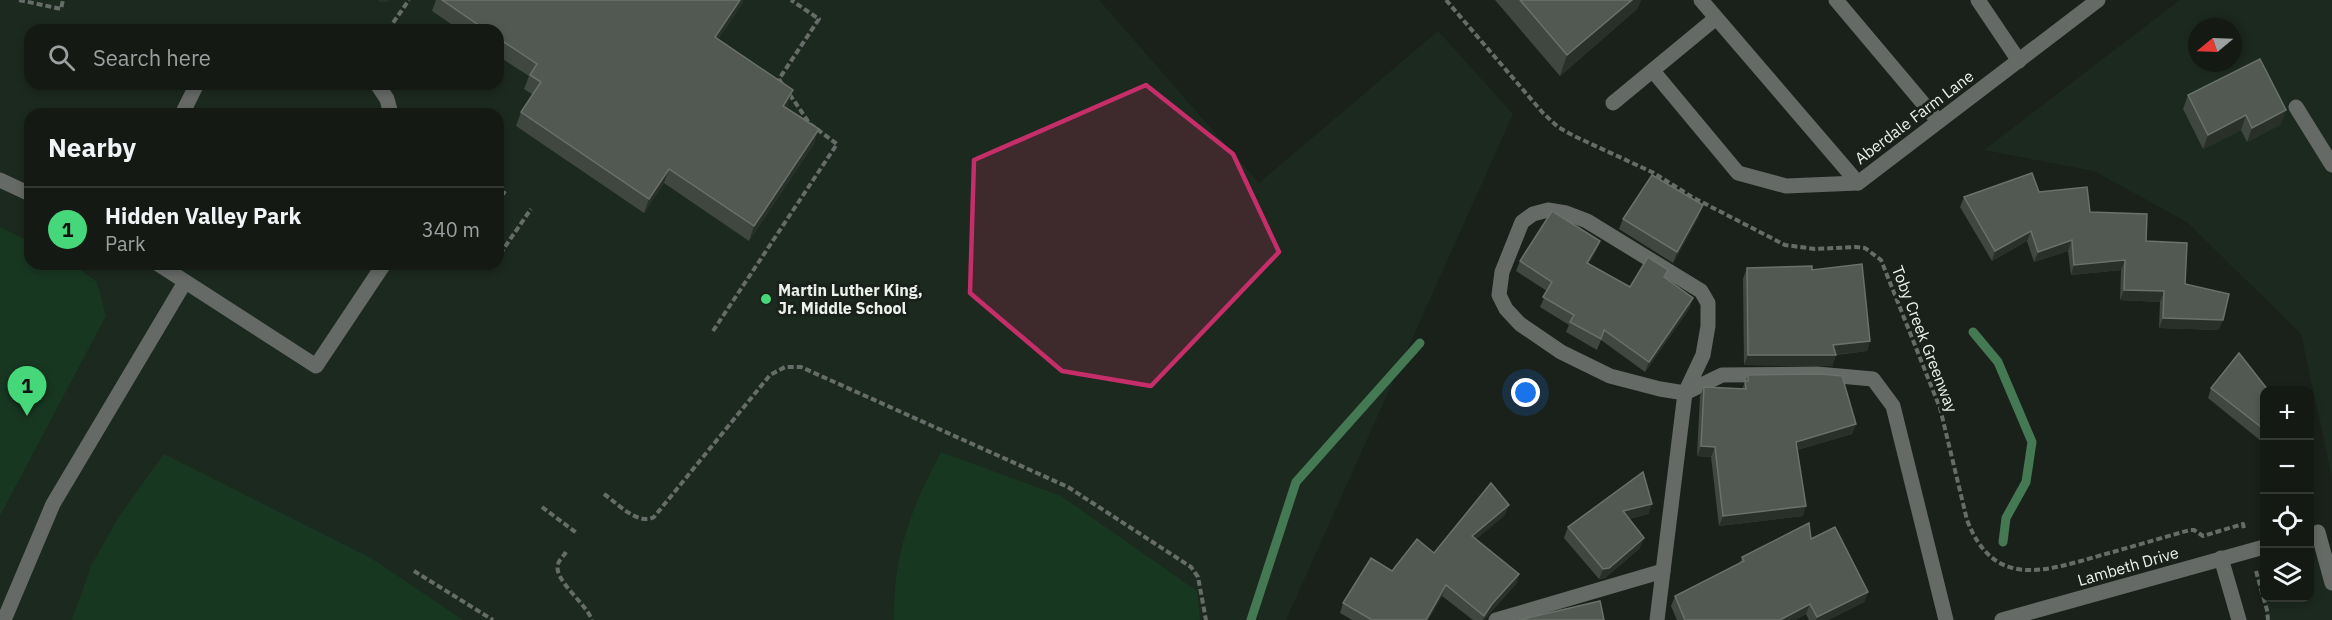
<!DOCTYPE html>
<html lang="en">
<head>
<meta charset="utf-8">
<style>
	:root { --surface:#141914; --page:#1d221d; --text:#f1f3f6; --muted:#9da0a0; --line:#333834; --accent:#45d77a }
	body { margin:0; font-family:"IBM Plex Sans",sans-serif; background:var(--page); color:var(--text) }
	.controls { position:absolute; right:18px; bottom:18px; display:grid; overflow:hidden; border-radius:12px; box-shadow:0 3px 9px #0003 }
	.controls button { width:54px; height:54px; display:grid; place-items:center; padding:0; border:0; border-bottom:2px solid var(--line); background:var(--surface); color:var(--text); font:30px sans-serif }
	.compass { position:absolute; left:2188px; top:18px; width:54px; height:54px; border-radius:50%; background:var(--surface); box-shadow:0 3px 9px #0003; rotate:251deg }
	.you { position:absolute; left:1526px; top:393px; width:21px; height:21px; margin:-15px; border:4px solid #fff; border-radius:50%; background:#1a73e8; box-shadow:0 0 0 9px #1a73e833 }
	.badge { display:grid; place-items:center; width:39px; height:39px; border-radius:50%; background:var(--accent); color:#111; font-size:20px; font-weight:700 }
	.pin { position:absolute; translate:-50% -50px; filter:drop-shadow(0 2px 3px #0008) }
	.pin::after { content:''; position:absolute; top:32px; width:21px; height:18px; background:inherit; clip-path:polygon(0 0,100% 0,50% 100%) }
	.list { margin:0; padding:0; list-style:none }
	h2 { display:flex; justify-content:space-between; align-items:center; height:78px; margin:0; padding:0 24px; font-size:26px }
	h2 small { font-size:20px; font-weight:400; color:var(--muted) }
	.list li { display:grid; grid-template-columns:39px 1fr auto; gap:18px; align-items:center; box-sizing:border-box; height:84px; padding:0 24px; border-top:2px solid var(--line) }
	.list b { display:block; font-size:22px; white-space:nowrap }
	.list p { margin:0; font-size:20px; white-space:nowrap; color:var(--muted) }
	.list em { font-size:20px; font-style:normal; color:var(--muted) }
	.icon { flex:none; width:33px; height:33px; fill:none; stroke:currentColor; stroke-width:2; stroke-linecap:round; stroke-linejoin:round }
	.map { position:relative; flex:none; width:2332px; height:620px; overflow:hidden }
	.search { position:absolute; background:var(--surface); box-shadow:0 3px 9px #0003; left:24px; top:24px; width:480px; height:66px; display:flex; align-items:center; gap:15px; box-sizing:border-box; padding:0 21px; border-radius:18px; color:var(--muted); font-size:22px }
	.panel { position:absolute; background:var(--surface); box-shadow:0 3px 9px #0003; left:24px; top:108px; width:480px; height:162px; border-radius:18px }
	.map>svg:first-child { display:block }
	.built { fill:#1c291f; fill-rule:evenodd }
	.green { fill:#183721 }
	.lines { fill:none; stroke-linecap:round; stroke-linejoin:round }
	.stream { stroke:#447953; stroke-width:9 }
	.path { stroke:#666c67; stroke-width:4; stroke-dasharray:6 3; stroke-linecap:butt }
	.minor { stroke:#666a67; stroke-width:15 }
	.wall { fill:#3f4740 }
	.shaded-wall { fill:#283029 }
	.building { fill:#525953; stroke:#6a716b; stroke-width:1.5 }
	.marked { fill:#c62e6a; fill-opacity:0.2; stroke:#c62e6a; stroke-width:4.5; stroke-linejoin:round }
	.poi-dot { fill:#45d77a; stroke:#1a211b; stroke-width:2 }
	.labels { text-anchor:middle; dominant-baseline:central; stroke-width:6; stroke-linejoin:round; paint-order:stroke }
	.street-label { font-size:16px; fill:#ecf1ed; stroke:#1a211b }
	.poi-label { font-size:16px; font-weight:bold; fill:#ecf1ed; stroke:#1a211b; text-anchor:start }
</style>
</head>
<body>
<div class="map">
<svg width="2332" height="620" viewBox="0 0 2332 620">
	<rect width="100%" height="100%" fill="#1a211b"/>
	<!-- built -->
	<g class="built">
		<path d="M0,0H1099L1259,183L1438,31L1513,114L1286,620H0V516L106,316L97,282L73,264H498V114H30V241L0,227ZM30,30H498V84H30Z"/>
		<path d="M2180,0H2332V477L2301,334L2187,222L2094,171L1984,150ZM2197,27H2233V63H2197Z"/>
		<path d="M2332,555V620H2268L2255,576L2264,573V598H2310V561Z"/>
	</g>
	<!-- green -->
	<g class="green">
		<path d="M0,227L30,241V264H73L97,282L106,316L0,516Z"/>
		<path d="M941,452L1061,496L1197,591L1200,620H894C893,554 911,509 941,452Z"/>
		<path d="M164,454L371,558L463,620H72L91,566L118,518Z"/>
	</g>
	<g class="lines">
		<!-- stream -->
		<g class="stream">
			<path d="M1973,332L1998,362L2032,442L2026,482L2006,518L2003,542"/>
			<path d="M1251,620L1296,482L1420,343"/>
		</g>
		<!-- path -->
		<g class="path">
			<path d="M19,0L61,9L63,0"/>
			<path d="M1446,0L1543,113L1558,127L1574,136L1654,173L1692,197L1785,245L1815,249L1856,247L1865,248L1881,260L1940,408L1967,520C1994,590 2045,571 2102,555C2131,547 2161,538 2190,530H2194L2203,536L2243,524L2244,529"/>
			<path d="M388,30L409,0"/>
			<path d="M782,84L779,79L819,19L791,0"/>
			<path d="M498,202L505,191"/>
			<path d="M500,254L531,209"/>
			<path d="M713,331L837,144L810,124L788,92"/>
			<path d="M604,494C617,503 638,526 654,517L770,375L785,367H801L1068,487L1191,567L1198,577L1206,620"/>
			<path d="M542,507L578,534"/>
			<path d="M566,552C564,556 559,560 558,564C553,580 586,603 592,620"/>
			<path d="M414,571L493,620"/>
			<path d="M2256,571L2267,610L2268,620"/>
		</g>
		<!-- minor -->
		<g class="minor">
			<path d="M1701,0L1858,183L2098,0"/>
			<path d="M1836,0L1938,121"/>
			<path d="M1978,0L2019,61"/>
			<path d="M1653,71L1738,173L1786,186L1858,183"/>
			<path d="M377,84L387,99L391,114"/>
			<path d="M1613,103L1716,18"/>
			<path d="M2296,107L2332,165"/>
			<path d="M182,114L197,84"/>
			<path d="M0,180L30,194"/>
			<path d="M158,264L316,366L384,264"/>
			<path d="M2318,532L2332,583"/>
			<path d="M2221,558L2239,620"/>
			<path d="M4,620L53,504L185,282"/>
			<path d="M1496,620L1663,571"/>
			<path d="M1657,620L1685,393L1703,355L1708,326V303L1701,291L1587,221L1566,213L1548,210L1533,214L1522,222L1502,272L1499,295L1506,309L1520,324L1561,352L1610,376L1660,389L1685,393L1722,375L1817,374L1873,379L1893,406L1946,620"/>
			<path d="M2002,620L2264,547"/>
		</g>
	</g>
	<!-- wall -->
	<g class="wall">
		<path d="M436,0H743L742,4L718,39L788,104L786,107L814,144L749,241L664,183L644,213L516,126L521,112L533,95L524,89L529,76L498,56V30H460L432,11Z"/>
		<path d="M1495,0H1641L1637,9L1560,76Z"/>
		<path d="M2188,95L2281,124L2247,142L2241,130L2203,149L2183,109Z"/>
		<path d="M2039,192L2090,212L2146,241L2185,284L2219,330L2159,328L2160,302L2120,300L2121,270L2071,275L2068,251L2034,262L2027,241L1992,261L1960,207L1964,197Z"/>
		<path d="M1699,216L1673,263L1619,229L1623,219Z"/>
		<path d="M1600,241L1596,251L1588,264L1630,287L1665,278L1693,298L1689,309L1645,372L1601,340L1597,350L1566,332L1569,325L1540,307L1547,291L1516,271L1520,261Z"/>
		<path d="M1747,268L1812,270L1870,341L1867,351L1836,355L1832,366L1744,365L1743,279Z"/>
		<path d="M1748,375L1856,424L1852,434L1797,450L1803,516L1719,526L1711,457L1697,456L1700,396L1704,387L1742,389Z"/>
		<path d="M2211,388L2265,390V438L2261,441L2208,398Z"/>
		<path d="M1652,504L1648,514L1629,519L1640,548L1605,578L1599,579L1564,538L1568,527Z"/>
		<path d="M1505,515L1476,539L1519,574L1516,584L1489,614L1485,620H1473L1442,596L1428,620H1352L1340,613L1343,603Z"/>
		<path d="M1811,539L1868,592L1864,602L1828,620H1809L1806,614L1795,620H1677L1671,606L1675,596L1740,563L1742,557Z"/>
	</g>
	<!-- shaded-wall -->
	<g class="shaded-wall">
		<path d="M379,0H389L388,2H378Z"/>
		<path d="M740,0H743L742,4L710,51L715,37Z"/>
		<path d="M1632,0H1641L1637,9L1560,76L1567,55Z"/>
		<path d="M793,90L788,104L778,120L783,106Z"/>
		<path d="M2286,110L2281,124L2247,142L2252,128Z"/>
		<path d="M2246,115L2241,130L2203,149L2208,135Z"/>
		<path d="M819,129L814,144L749,241L754,226Z"/>
		<path d="M669,169L664,183L644,213L649,199Z"/>
		<path d="M1703,205L1699,216L1673,263L1677,252Z"/>
		<path d="M2031,231L2027,241L1992,261L1995,251Z"/>
		<path d="M2072,240L2068,251L2034,262L2038,252Z"/>
		<path d="M1600,241L1596,251L1583,273L1587,263Z"/>
		<path d="M2125,260L2121,270L2071,275L2074,265Z"/>
		<path d="M2124,290L2164,291L2160,302L2120,300Z"/>
		<path d="M1693,298L1689,309L1645,372L1649,362Z"/>
		<path d="M2163,318L2223,320L2219,330L2159,328Z"/>
		<path d="M1870,341L1867,351L1831,355H1836L1832,366L1744,365L1748,355Z"/>
		<path d="M1856,424L1852,434L1793,451L1796,442Z"/>
		<path d="M2265,431V438L2261,441Z"/>
		<path d="M1701,446L1715,447L1711,457L1697,456Z"/>
		<path d="M1652,504L1648,514L1620,521L1623,511Z"/>
		<path d="M1509,505L1505,515L1468,546L1472,536Z"/>
		<path d="M1806,506L1803,516L1719,526L1723,516Z"/>
		<path d="M1644,538L1640,548L1605,578L1599,579L1603,569Z"/>
		<path d="M1519,574L1516,584L1489,614L1485,620H1483L1484,616L1492,604Z"/>
		<path d="M1446,585L1442,596L1428,620H1426Z"/>
		<path d="M1868,592L1864,602L1828,620H1816L1817,617Z"/>
		<path d="M1810,604L1806,614L1795,620H1780Z"/>
	</g>
	<!-- building -->
	<g class="building">
		<path d="M442,0H740L715,37L793,90L783,106L819,129L754,226L669,169L649,199L521,112L541,82L530,75L537,64L498,38V30H486Z"/>
		<path d="M1520,0H1632L1567,55Z"/>
		<path d="M2260,59L2286,110L2252,128L2246,115L2208,135L2188,95Z"/>
		<path d="M2032,173L2039,192L2087,187L2090,212L2147,214L2146,241L2187,243L2185,284L2229,294L2223,320L2163,318L2164,291L2124,290L2125,260L2074,265L2072,240L2038,252L2031,231L1995,251L1964,197Z"/>
		<path d="M1652,175L1703,205L1677,252L1623,219Z"/>
		<path d="M1552,211L1600,241L1587,263L1630,287L1648,257L1668,270L1664,277L1693,298L1649,362L1604,330L1601,339L1570,322L1574,315L1543,297L1552,282L1520,261Z"/>
		<path d="M1862,264L1870,341L1833,345L1836,355H1748L1747,268L1812,266V270Z"/>
		<path d="M2239,353L2268,390H2265V430L2211,388Z"/>
		<path d="M1820,374L1842,376L1856,424L1796,442L1806,506L1723,516L1715,447L1701,446L1704,387L1746,389L1745,381H1748V375Z"/>
		<path d="M1643,472L1652,504L1623,511L1644,538L1609,568L1603,569L1568,527Z"/>
		<path d="M1491,483L1509,505L1472,536L1519,574L1492,604L1484,616L1446,585L1426,620H1372L1343,603L1371,558L1392,571L1417,539L1434,553Z"/>
		<path d="M1809,523L1811,539L1835,527L1868,592L1817,617L1810,604L1780,620H1685L1675,596L1744,561L1742,557Z"/>
		<path d="M1600,601L1604,620H1519Z"/>
	</g>
	<!-- marked area -->
	<path class="marked" d="M1146,85L1233,154L1279,252L1151,386L1062,371L970,293L974,160Z"/>
	<!-- markers -->
	<circle class="poi-dot" cx="766" cy="299" r="6"/>
	<g class="labels">
		<!-- street labels -->
		<g class="street-label">
			<text transform="translate(1914 117) rotate(-37)">Aberdale Farm Lane</text>
			<text transform="translate(1925 339) rotate(69)">Toby Creek Greenway</text>
			<text transform="translate(2128 566) rotate(-16)">Lambeth Drive</text>
		</g>
		<!-- poi labels -->
		<g class="poi-label">
			<text x="778" y="290">Martin Luther King,<tspan x="778" dy="18">Jr. Middle School</tspan></text>
		</g>
	</g>
</svg>
<div class="controls">
<button>+</button>
<button>−</button>
<button><svg class="icon" aria-label="locate" viewBox="0 0 24 24"><circle cx="12" cy="12" r="6"/><path d="M12 2v4M12 18v4M2 12h4M18 12h4"/></svg></button>
<button><svg class="icon" aria-label="layers" viewBox="0 0 24 24"><path d="M12 4l9 5-9 5-9-5zM3 14l9 5 9-5"/></svg></button>
</div>
<svg class="compass" viewBox="-18 -18 36 36"><path d="M0-13l5 13h-10z" fill="#e53935"/><path d="M0 13l5-13h-10z" fill="#9da0a0"/></svg>
<div class="you"></div>
<div class="pin badge" style="left:27px;top:416px">1</div>
<div class="search"><svg class="icon" aria-label="search" viewBox="0 0 24 24"><circle cx="10" cy="10" r="6"/><path d="M15 15l6 6"/></svg>Search here</div>
<section class="panel">
<h2>Nearby<small></small></h2>
<ul class="list">
<li><span class="badge">1</span><div><b>Hidden Valley Park</b><p>Park</p></div><em>340 m</em></li>
</ul>
</section>
</div>
</body>
</html>
